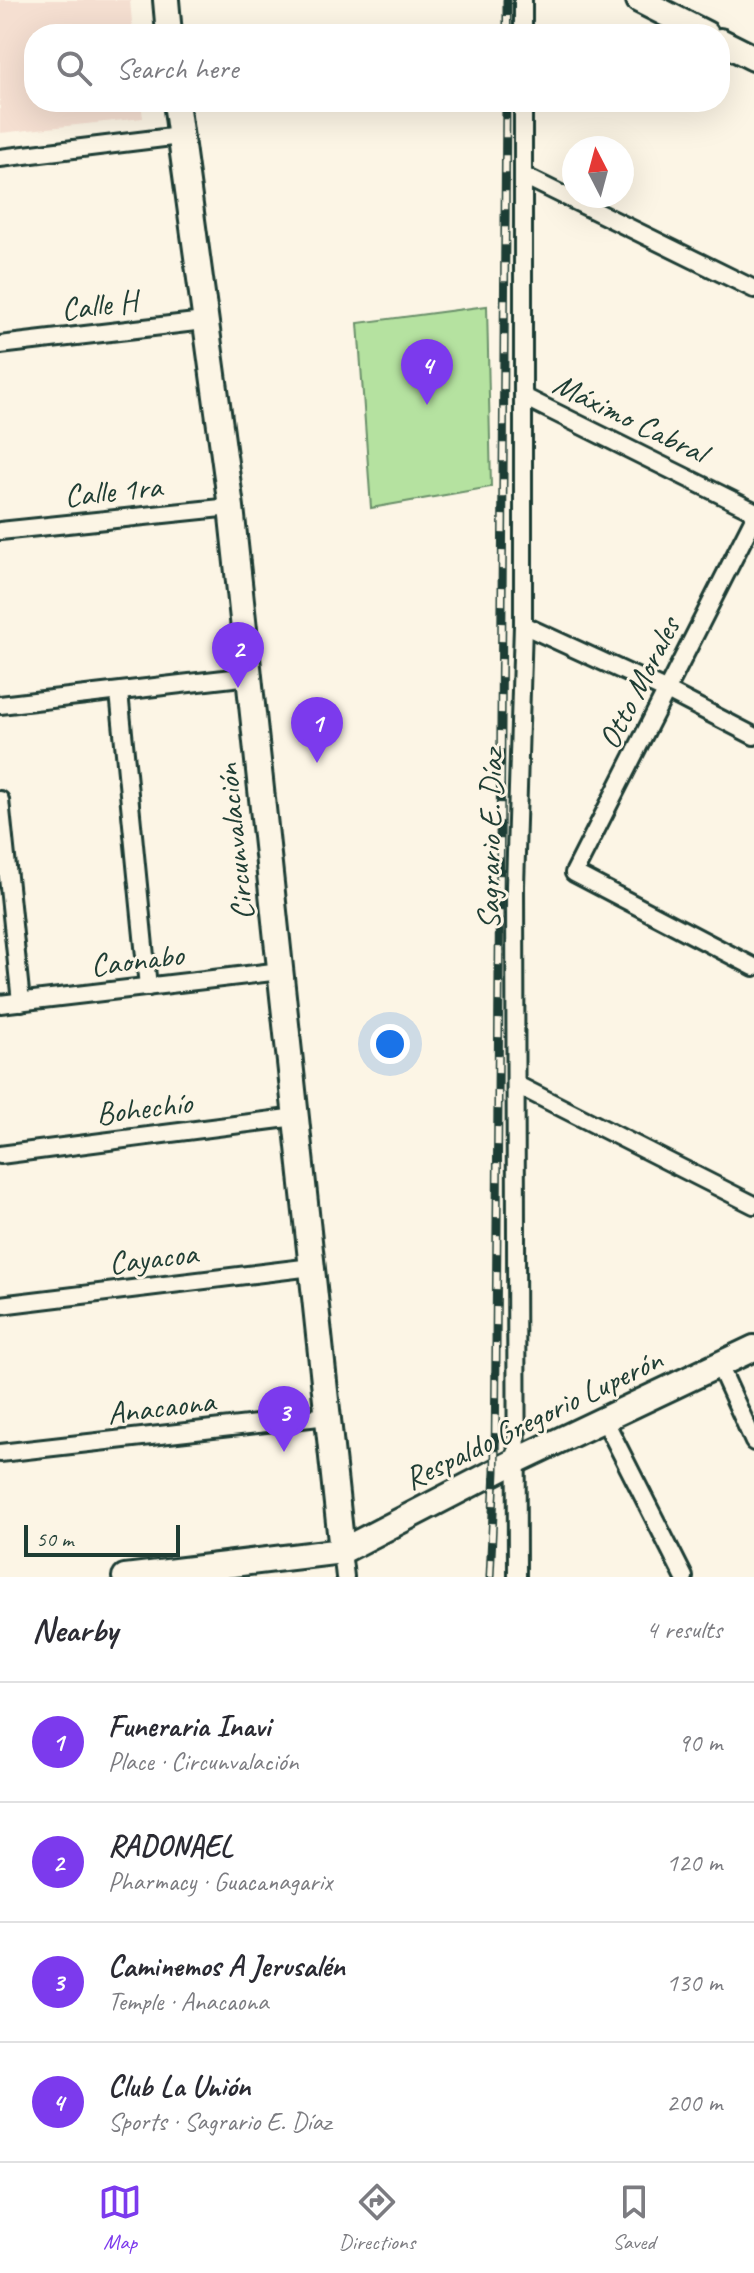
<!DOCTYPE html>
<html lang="en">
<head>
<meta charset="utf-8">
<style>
	:root { --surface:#fff; --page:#f7f7f7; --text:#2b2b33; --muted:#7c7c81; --line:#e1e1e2; --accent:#7c3aed }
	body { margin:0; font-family:Caveat,sans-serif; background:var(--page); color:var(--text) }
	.compass { position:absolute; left:562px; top:136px; width:72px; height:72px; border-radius:50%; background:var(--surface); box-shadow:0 8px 32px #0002; rotate:354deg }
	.scale { position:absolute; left:24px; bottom:20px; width:156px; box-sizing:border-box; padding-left:8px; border:4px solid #1f3d34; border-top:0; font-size:22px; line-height:28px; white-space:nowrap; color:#1f3d34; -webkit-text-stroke:6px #fcf5e5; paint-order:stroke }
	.you { position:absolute; left:390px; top:1044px; width:28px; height:28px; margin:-20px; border:6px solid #fff; border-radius:50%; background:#1a73e8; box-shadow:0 0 0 12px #1a73e833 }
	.badge { display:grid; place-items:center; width:52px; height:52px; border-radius:50%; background:var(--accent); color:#fff; font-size:26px; font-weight:700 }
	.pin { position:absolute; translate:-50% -66px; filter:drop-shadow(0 2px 4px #0008) }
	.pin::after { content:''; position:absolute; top:42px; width:28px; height:24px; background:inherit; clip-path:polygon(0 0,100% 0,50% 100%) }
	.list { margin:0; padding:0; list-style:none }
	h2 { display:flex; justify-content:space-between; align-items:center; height:104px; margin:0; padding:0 32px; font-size:34px }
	h2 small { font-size:26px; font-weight:400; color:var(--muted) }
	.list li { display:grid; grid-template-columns:52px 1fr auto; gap:24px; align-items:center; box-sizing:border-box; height:120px; padding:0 32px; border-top:2px solid var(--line) }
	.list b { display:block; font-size:30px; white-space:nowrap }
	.list p { margin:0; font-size:26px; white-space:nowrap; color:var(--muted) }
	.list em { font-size:26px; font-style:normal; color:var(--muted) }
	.icon { flex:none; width:44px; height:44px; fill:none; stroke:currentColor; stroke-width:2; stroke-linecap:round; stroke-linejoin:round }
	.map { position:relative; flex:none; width:754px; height:1577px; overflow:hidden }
	.search { position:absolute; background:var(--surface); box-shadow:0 8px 32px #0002; left:24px; right:24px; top:24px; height:88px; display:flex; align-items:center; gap:20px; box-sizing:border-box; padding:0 28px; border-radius:32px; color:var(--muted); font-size:30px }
	.sheet { height:584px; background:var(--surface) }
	nav { display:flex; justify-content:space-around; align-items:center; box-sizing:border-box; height:112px; border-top:2px solid var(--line); background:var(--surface); font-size:22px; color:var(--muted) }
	nav a { display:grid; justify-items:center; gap:4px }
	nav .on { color:var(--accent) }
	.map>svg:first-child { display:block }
	.built { fill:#f5dfd1 }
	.green { fill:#b5e2a0; stroke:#6a906a; stroke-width:2 }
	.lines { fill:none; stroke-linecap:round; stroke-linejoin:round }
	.street-casing { stroke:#1f3d34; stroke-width:22 }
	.secondary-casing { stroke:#1f3d34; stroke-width:30 }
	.street { stroke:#fcf5e5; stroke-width:16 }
	.secondary { stroke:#fcf5e5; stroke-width:24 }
	.rail-casing { stroke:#1f3d34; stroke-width:9 }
	.rail { stroke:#fcf5e5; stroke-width:6; stroke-dasharray:18; stroke-linecap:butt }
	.labels { text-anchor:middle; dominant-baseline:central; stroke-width:6; stroke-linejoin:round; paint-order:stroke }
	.street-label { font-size:32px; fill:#1f3d34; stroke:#fcf5e5 }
</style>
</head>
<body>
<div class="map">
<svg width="754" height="1577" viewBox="0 0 754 1577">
	<rect width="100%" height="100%" fill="#fcf5e5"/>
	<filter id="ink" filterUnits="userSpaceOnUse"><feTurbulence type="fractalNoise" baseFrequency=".0125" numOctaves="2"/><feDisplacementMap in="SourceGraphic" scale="16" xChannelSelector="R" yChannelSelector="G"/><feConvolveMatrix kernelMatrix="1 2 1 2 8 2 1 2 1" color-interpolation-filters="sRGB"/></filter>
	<g filter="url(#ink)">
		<!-- built -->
		<path class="built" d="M0,0H130L133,34H34V102H141L143,118L0,133Z"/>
		<!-- green -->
		<path class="green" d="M487,306L491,487L371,508L358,323Z"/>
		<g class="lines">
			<!-- street casing -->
			<g class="street-casing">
				<g id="street">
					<path d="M523,0V34"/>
					<path d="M0,158L180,136"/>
					<path d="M524,176L754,289"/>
					<path d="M0,345L204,321"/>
					<path d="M524,397L754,511"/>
					<path d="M754,518L574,873L754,967"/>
					<path d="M0,531L231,507"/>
					<path d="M523,625L667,691L754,736"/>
					<path d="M119,692L148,987"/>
					<path d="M0,705L250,676"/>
					<path d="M0,800L21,1002"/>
					<path d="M0,1004L281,971"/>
					<path d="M517,1085L754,1205"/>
					<path d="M0,1155L296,1117"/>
					<path d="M0,1305L312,1267"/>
					<path d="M719,1365L754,1442"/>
					<path d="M604,1419L684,1577"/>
					<path d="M0,1453L328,1416"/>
					<path d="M342,1551L345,1577"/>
					<path d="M517,1577L515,886L523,625V102"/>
				</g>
			</g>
			<!-- secondary casing -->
			<g class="secondary-casing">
				<g id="secondary">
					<path d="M166,0L169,34"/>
					<path d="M639,0L706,34"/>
					<path d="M720,41L754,58"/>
					<path d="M176,102L231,507L342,1551"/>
					<path d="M125,1577L342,1551L518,1460L754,1348"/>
				</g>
			</g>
			<!-- street -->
			<use href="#street" class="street"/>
			<!-- secondary -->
			<use href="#secondary" class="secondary"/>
			<!-- rail casing -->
			<g class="rail-casing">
				<g id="rail">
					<path d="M507,34V0"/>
					<path d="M490,1577L495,1471L506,102"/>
				</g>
			</g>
			<!-- rail -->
			<use href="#rail" class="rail"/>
		</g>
	</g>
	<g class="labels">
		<!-- street labels -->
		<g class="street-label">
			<text transform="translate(99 305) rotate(-7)">Calle H</text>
			<text transform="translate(630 418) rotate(26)">Máximo Cabral</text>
			<text transform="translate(113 491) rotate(-6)">Calle 1ra</text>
			<text transform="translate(639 683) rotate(-63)">Otto Morales</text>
			<text transform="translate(490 839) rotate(-89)">Sagrario E. Díaz</text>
			<text transform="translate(235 842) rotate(-96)">Circunvalación</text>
			<text transform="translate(137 960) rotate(-7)">Caonabo</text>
			<text transform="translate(144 1108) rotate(-7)">Bohechío</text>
			<text transform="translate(153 1258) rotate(-7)">Cayacoa</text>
			<text transform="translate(161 1407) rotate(-7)">Anacaona</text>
			<text transform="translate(533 1419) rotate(-26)">Respaldo Gregorio Luperón</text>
		</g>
	</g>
</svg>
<svg class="compass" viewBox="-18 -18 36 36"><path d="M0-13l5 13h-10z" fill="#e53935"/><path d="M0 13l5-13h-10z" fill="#7c7c81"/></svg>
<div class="scale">50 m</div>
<div class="you"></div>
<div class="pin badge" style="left:317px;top:763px">1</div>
<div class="pin badge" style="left:238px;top:688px">2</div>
<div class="pin badge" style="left:284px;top:1452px">3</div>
<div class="pin badge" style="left:427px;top:405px">4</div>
<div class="search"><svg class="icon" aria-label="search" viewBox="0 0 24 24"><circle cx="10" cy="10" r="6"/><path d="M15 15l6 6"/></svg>Search here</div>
</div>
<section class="sheet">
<h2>Nearby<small>4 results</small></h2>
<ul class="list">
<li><span class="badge">1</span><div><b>Funeraria Inavi</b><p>Place · Circunvalación</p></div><em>90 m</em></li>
<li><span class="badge">2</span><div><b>RADONAEL</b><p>Pharmacy · Guacanagarix</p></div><em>120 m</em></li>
<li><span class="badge">3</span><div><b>Caminemos A Jerusalén</b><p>Temple · Anacaona</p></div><em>130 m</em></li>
<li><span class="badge">4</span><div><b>Club La Unión</b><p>Sports · Sagrario E. Díaz</p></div><em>200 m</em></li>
</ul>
</section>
<nav>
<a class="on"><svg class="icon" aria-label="map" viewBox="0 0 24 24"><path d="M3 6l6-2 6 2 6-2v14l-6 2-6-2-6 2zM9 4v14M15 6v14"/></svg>Map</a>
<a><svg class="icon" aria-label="directions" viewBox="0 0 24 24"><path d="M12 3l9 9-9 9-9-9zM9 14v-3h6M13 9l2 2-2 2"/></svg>Directions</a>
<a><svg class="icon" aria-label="saved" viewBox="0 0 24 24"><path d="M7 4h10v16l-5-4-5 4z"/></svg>Saved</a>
</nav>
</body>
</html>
